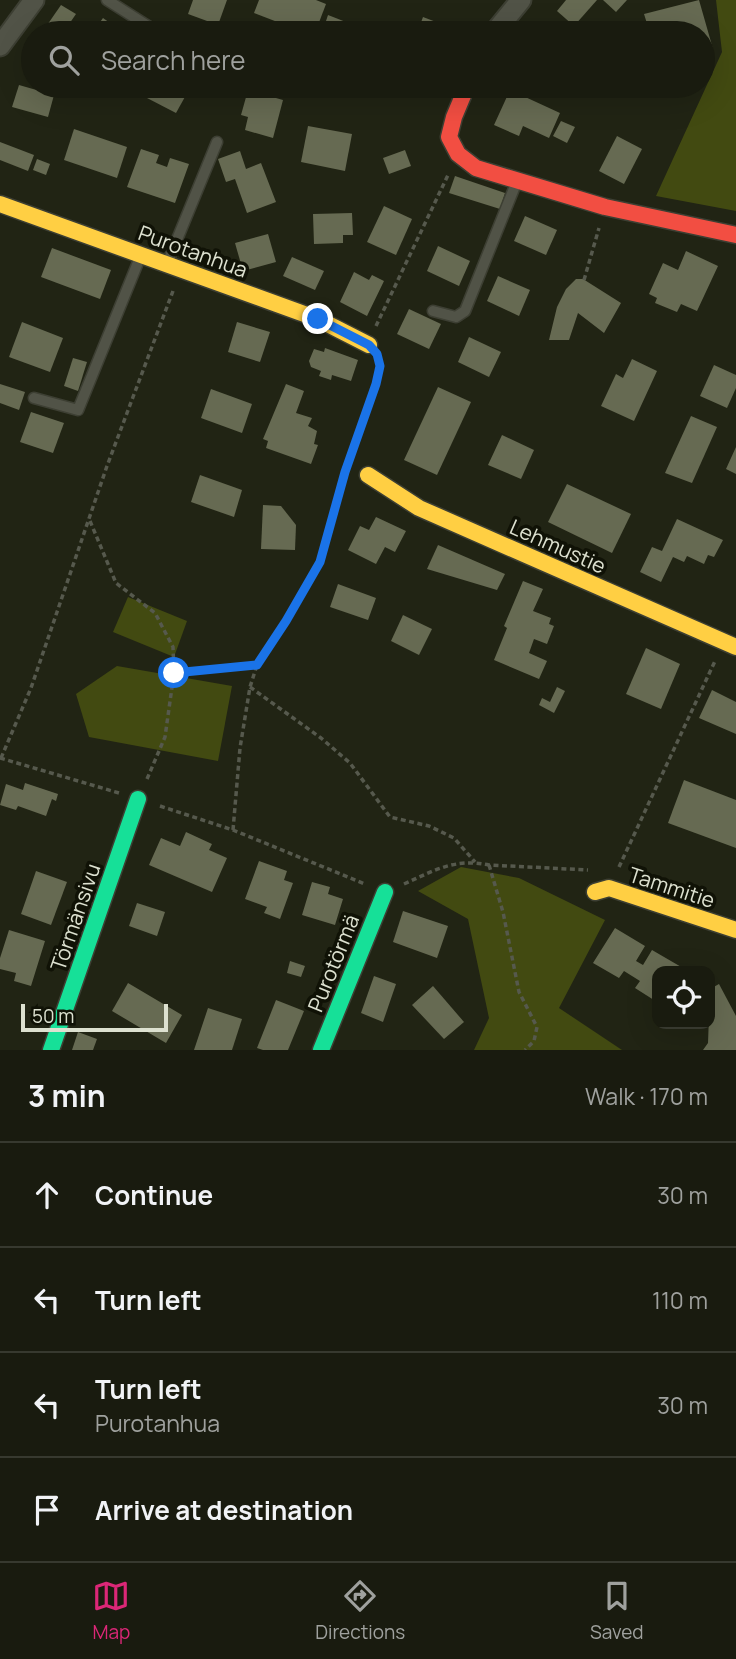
<!DOCTYPE html>
<html lang="en">
<head>
<meta charset="utf-8">
<style>
	:root { --surface:#191b0f; --page:#26281d; --text:#f1f3f6; --muted:#9fa19e; --line:#37392f; --accent:#db2777 }
	body { margin:0; font-family:Manrope,sans-serif; background:var(--page); color:var(--text) }
	.controls { position:absolute; right:21px; bottom:21px; display:grid; overflow:hidden; border-radius:14px; box-shadow:0 7px 28px #0002 }
	.controls button { width:63px; height:63px; display:grid; place-items:center; padding:0; border:0; border-bottom:2px solid var(--line); background:var(--surface); color:var(--text); font:35px sans-serif }
	.scale { position:absolute; left:21px; bottom:18px; width:147px; box-sizing:border-box; padding-left:7px; border:4px solid #dde1d0; border-top:0; font-size:19px; line-height:24px; white-space:nowrap; color:#dde1d0; -webkit-text-stroke:5px #101206; paint-order:stroke }
	.stop { position:absolute; width:21px; height:21px; margin:-16px; border:5px solid #1a73e8; border-radius:50%; background:#fff }
	.stop.end { background:#1a73e8; border-color:#fff; box-shadow:0 2px 7px #0008 }
	.list { margin:0; padding:0; list-style:none }
	h2 { display:flex; justify-content:space-between; align-items:center; height:91px; margin:0; padding:0 28px; font-size:30px }
	h2 small { font-size:23px; font-weight:400; color:var(--muted) }
	.list li { display:grid; grid-template-columns:46px 1fr auto; gap:21px; align-items:center; box-sizing:border-box; height:105px; padding:0 28px; border-top:2px solid var(--line) }
	.list b { display:block; font-size:26px; white-space:nowrap }
	.list p { margin:0; font-size:23px; white-space:nowrap; color:var(--muted) }
	.list em { font-size:23px; font-style:normal; color:var(--muted) }
	.icon { flex:none; width:38px; height:38px; fill:none; stroke:currentColor; stroke-width:2; stroke-linecap:round; stroke-linejoin:round }
	.map { position:relative; flex:none; width:736px; height:1050px; overflow:hidden }
	.search { position:absolute; background:var(--surface); box-shadow:0 7px 28px #0002; left:21px; right:21px; top:21px; height:77px; display:flex; align-items:center; gap:18px; box-sizing:border-box; padding:0 24px; border-radius:38px; color:var(--muted); font-size:26px }
	.sheet { height:511px; background:var(--surface) }
	nav { display:flex; justify-content:space-around; align-items:center; box-sizing:border-box; height:98px; border-top:2px solid var(--line); background:var(--surface); font-size:19px; color:var(--muted) }
	nav a { display:grid; justify-items:center; gap:4px }
	nav .on { color:var(--accent) }
	.map>svg:first-child { display:block }
	.green { fill:#424a11 }
	.building { fill:#666a52 }
	.lines { fill:none; stroke-linecap:round; stroke-linejoin:round }
	.lane-casing { stroke:#3d3f33; stroke-width:13 }
	.street-casing { stroke:#3d3f33; stroke-width:23 }
	.fast-casing { stroke:#3d3f33; stroke-width:19 }
	.slow-casing { stroke:#3d3f33; stroke-width:19 }
	.jam-casing { stroke:#3d3f33; stroke-width:19 }
	.path { stroke:#56594d; stroke-width:3.5; stroke-dasharray:5 3.5; stroke-linecap:butt }
	.lane { stroke:#515347; stroke-width:10 }
	.street { stroke:#515347; stroke-width:19 }
	.fast { stroke:#16e098; stroke-width:16 }
	.slow { stroke:#ffcf43; stroke-width:16 }
	.jam { stroke:#f24e42; stroke-width:16 }
	.route { stroke:#1a73e8; stroke-width:9 }
	.labels { text-anchor:middle; dominant-baseline:central; stroke-width:7; stroke-linejoin:round; paint-order:stroke }
	.street-label { font-size:21px; fill:#dde1d0; stroke:#101206 }
</style>
</head>
<body>
<div class="map">
<svg width="736" height="1050" viewBox="0 0 736 1050">
	<rect width="100%" height="100%" fill="#212414"/>
	<!-- green -->
	<g class="green">
		<path d="M716,0H736V211L656,196L722,52Z"/>
		<path d="M128,597L187,621L174,657L113,632Z"/>
		<path d="M117,666L232,686L218,761L89,737L76,694Z"/>
		<path d="M461,867L519,878L605,920L559,1008L622,1050H474L489,1018L468,919L418,891Z"/>
	</g>
	<!-- building -->
	<g class="building">
		<path d="M193,0H227L218,25L188,14Z"/>
		<path d="M259,0H316L326,4L315,33H306L254,13Z"/>
		<path d="M566,0H597L574,26L557,11Z"/>
		<path d="M603,0H627L616,12Z"/>
		<path d="M699,0L713,49L703,52V33H650L644,14Z"/>
		<path d="M61,5L76,14L63,33H47L43,31Z"/>
		<path d="M328,15L374,33H322Z"/>
		<path d="M423,17L465,33H417Z"/>
		<path d="M103,18L124,33H92Z"/>
		<path d="M19,85L54,95L48,117L12,107Z"/>
		<path d="M153,86H191L176,113L147,98Z"/>
		<path d="M248,90L283,100L273,138L245,130L248,117L241,115Z"/>
		<path d="M510,90L560,113L549,138L523,126L519,136L494,125Z"/>
		<path d="M561,121L575,127L567,143L553,136Z"/>
		<path d="M308,126L352,134L345,171L301,162Z"/>
		<path d="M74,129L127,147L117,178L64,160Z"/>
		<path d="M617,136L642,149L624,184L599,171Z"/>
		<path d="M0,142L34,155L28,171L0,160Z"/>
		<path d="M141,149L159,155L156,163L167,167L170,158L189,164L175,203L127,187Z"/>
		<path d="M405,150L411,166L389,174L383,158Z"/>
		<path d="M240,151L246,169L261,163L276,202L247,213L235,179L226,182L218,159Z"/>
		<path d="M37,159L50,164L46,175L33,170Z"/>
		<path d="M455,176L505,193L500,209L449,193Z"/>
		<path d="M384,206L412,219L396,255L367,242Z"/>
		<path d="M352,213L353,235H343V243L314,244L313,214Z"/>
		<path d="M525,216L557,230L546,255L514,241Z"/>
		<path d="M268,234L276,262L243,271L235,243Z"/>
		<path d="M438,246L470,261L459,286L427,271Z"/>
		<path d="M52,248L111,270L100,299L41,277Z"/>
		<path d="M686,251L718,266L697,311L681,304L677,312L655,303L657,298L649,294L663,263L678,270Z"/>
		<path d="M292,257L324,271L315,290L283,276Z"/>
		<path d="M354,272L369,280L372,275L384,281L367,316L340,302Z"/>
		<path d="M498,276L530,290L519,316L487,301Z"/>
		<path d="M576,279H583L621,303L604,333L578,313L569,340H549L557,307L566,289Z"/>
		<path d="M409,309L441,324L429,349L397,334Z"/>
		<path d="M22,322L63,338L50,372L9,357Z"/>
		<path d="M237,322L270,332L260,362L228,352Z"/>
		<path d="M469,337L501,352L489,377L458,362Z"/>
		<path d="M325,348L358,360L351,381L332,375L331,380L319,376L321,371L311,367L309,361L314,349L324,352Z"/>
		<path d="M73,358L87,362L78,391L64,386Z"/>
		<path d="M632,359L657,371L634,421L601,406L616,374L623,378Z"/>
		<path d="M714,365L736,375V388L727,408L700,396Z"/>
		<path d="M0,384L25,392L19,410L0,403Z"/>
		<path d="M286,384L304,391L296,413L312,418L308,426L317,431L314,444L318,445L311,464L266,448L268,441L263,439Z"/>
		<path d="M438,387L471,402L437,475L404,460Z"/>
		<path d="M211,389L252,404L242,433L201,418Z"/>
		<path d="M31,412L64,423L53,453L20,442Z"/>
		<path d="M691,416L717,427L692,483L665,473Z"/>
		<path d="M502,435L534,450L521,479L488,465Z"/>
		<path d="M736,447V474L726,469Z"/>
		<path d="M200,475L242,490L234,517L191,502Z"/>
		<path d="M567,484L631,514L612,553L548,522Z"/>
		<path d="M263,505L281,506L296,525L295,550L261,549Z"/>
		<path d="M376,517L406,531L395,552L385,547L376,564L348,550L360,526L369,530Z"/>
		<path d="M677,519L723,540L714,557L708,555L704,564L687,556L684,562L673,557L661,582L640,572L652,547L662,551Z"/>
		<path d="M438,545L505,574L497,590L427,569Z"/>
		<path d="M523,581L543,589L533,611L551,618L549,624L554,626L547,644L534,639L529,653L547,661L539,679L494,660L507,628L504,626Z"/>
		<path d="M338,584L376,598L368,620L330,607Z"/>
		<path d="M403,615L432,629L419,655L391,641Z"/>
		<path d="M646,648L680,664L661,709L626,694Z"/>
		<path d="M557,687L565,691L554,713L539,705L542,698L550,702Z"/>
		<path d="M712,690L736,702V734L699,718Z"/>
		<path d="M684,780L736,800V848L668,823Z"/>
		<path d="M25,783L58,794L56,801L52,799L46,816L18,806L16,810L0,805L6,784L23,790Z"/>
		<path d="M186,832L212,844L209,850L227,858L212,892L149,865L161,838L180,846Z"/>
		<path d="M259,861L287,871L284,880L293,883L280,919L264,913L267,907L245,899Z"/>
		<path d="M36,871L67,882L51,925L21,914Z"/>
		<path d="M312,882L330,887L328,894L343,899L335,925L302,915Z"/>
		<path d="M137,903L165,912L157,936L129,926Z"/>
		<path d="M403,911L448,926L437,958L393,942Z"/>
		<path d="M615,928L645,946L636,961L643,965L652,950L683,968L682,971H657V1002L635,988L640,981L624,971L619,978L593,963Z"/>
		<path d="M9,930L45,941L31,986L14,981L16,973L0,969V958Z"/>
		<path d="M290,961L305,966L301,977L287,973Z"/>
		<path d="M374,976L396,984L383,1022L361,1013Z"/>
		<path d="M128,983L182,1015L166,1043L112,1011Z"/>
		<path d="M719,984L736,1016V1050H703L708,1043L710,989Z"/>
		<path d="M433,986L464,1022L444,1039L412,1005Z"/>
		<path d="M276,1000L304,1011L288,1050H263L257,1048Z"/>
		<path d="M208,1008L242,1019L232,1050H194Z"/>
		<path d="M78,1032L97,1039L93,1050H72Z"/>
	</g>
	<g class="lines">
		<!-- lane casing -->
		<g class="lane-casing">
			<g id="lane">
				<path d="M107,0L159,33"/>
				<path d="M167,264L217,142"/>
				<path d="M433,311L456,317L465,311L517,181"/>
				<path d="M34,398L78,410L141,255"/>
			</g>
		</g>
		<!-- street casing -->
		<g class="street-casing">
			<g id="street">
				<path d="M494,33L521,0"/>
				<path d="M0,46L34,0"/>
			</g>
		</g>
		<!-- fast casing -->
		<g class="fast-casing">
			<g id="fast">
				<path d="M51,1050L138,799"/>
				<path d="M321,1050L385,892"/>
			</g>
		</g>
		<!-- slow casing -->
		<g class="slow-casing">
			<g id="slow">
				<path d="M0,204L318,319L369,345"/>
				<path d="M368,475L419,508L736,647"/>
				<path d="M595,892L609,888L736,930"/>
			</g>
		</g>
		<!-- jam casing -->
		<g class="jam-casing">
			<path id="jam" d="M467,86L454,117L449,137L458,154L476,168L605,207L736,235"/>
		</g>
		<!-- path -->
		<g class="path">
			<path d="M584,280L599,228"/>
			<path d="M376,326L448,175"/>
			<path d="M347,463L365,409L377,384L380,365"/>
			<path d="M90,521L116,583L155,613L173,647L174,673"/>
			<path d="M250,687L321,738L350,763L390,817L429,826L454,838L475,862"/>
			<path d="M0,758L119,793"/>
			<path d="M1,758L31,688L107,466L173,291"/>
			<path d="M147,779L165,737L174,673L257,665"/>
			<path d="M160,806L233,830L365,884"/>
			<path d="M233,830L240,748L250,687L257,665L286,621L320,561L344,474"/>
			<path d="M489,865L503,912L519,992L537,1027L534,1041L525,1050"/>
			<path d="M619,867L715,661"/>
			<path d="M404,884C435,870 455,858 489,865L588,870"/>
		</g>
		<!-- lane -->
		<use href="#lane" class="lane"/>
		<!-- street -->
		<use href="#street" class="street"/>
		<!-- fast -->
		<use href="#fast" class="fast"/>
		<!-- slow -->
		<use href="#slow" class="slow"/>
		<!-- jam -->
		<use href="#jam" class="jam"/>
	</g>
	<g class="lines">
		<!-- route -->
		<path class="route" d="M174,673L257,665L286,621L320,562L345,472L376,384L380,366L377,354L369,345L318,319"/>
	</g>
	<g class="labels">
		<!-- street labels -->
		<g class="street-label">
			<text transform="translate(193 251) rotate(20)">Purotanhua</text>
			<text transform="translate(558 546) rotate(24)">Lehmustie</text>
			<text transform="translate(672 887) rotate(18)">Tammitie</text>
			<text transform="translate(75 917) rotate(-71)">Törmänsivu</text>
			<text transform="translate(333 963) rotate(-68)">Purotörmä</text>
		</g>
	</g>
</svg>
<div class="controls">
<button><svg class="icon" aria-label="locate" viewBox="0 0 24 24"><circle cx="12" cy="12" r="6"/><path d="M12 2v4M12 18v4M2 12h4M18 12h4"/></svg></button>
</div>
<div class="scale">50 m</div>
<div class="stop" style="left:174px;top:673px"></div>
<div class="stop end" style="left:318px;top:319px"></div>
<div class="search"><svg class="icon" aria-label="search" viewBox="0 0 24 24"><circle cx="10" cy="10" r="6"/><path d="M15 15l6 6"/></svg>Search here</div>
</div>
<section class="sheet">
<h2>3 min<small>Walk · 170 m</small></h2>
<ul class="list">
<li><svg class="icon" aria-label="ahead" viewBox="0 0 24 24"><path d="M12 20V5M6 11l6-6 6 6"/></svg><div><b>Continue</b></div><em>30 m</em></li>
<li><svg class="icon" aria-label="left" viewBox="0 0 24 24"><path d="M17 20v-9H6M10 6l-5 5 5 5"/></svg><div><b>Turn left</b></div><em>110 m</em></li>
<li><svg class="icon" aria-label="left" viewBox="0 0 24 24"><path d="M17 20v-9H6M10 6l-5 5 5 5"/></svg><div><b>Turn left</b><p>Purotanhua</p></div><em>30 m</em></li>
<li><svg class="icon" aria-label="arrive" viewBox="0 0 24 24"><path d="M6 21V4h12l-3 4 3 4H6"/></svg><div><b>Arrive at destination</b></div></li>
</ul>
</section>
<nav>
<a class="on"><svg class="icon" aria-label="map" viewBox="0 0 24 24"><path d="M3 6l6-2 6 2 6-2v14l-6 2-6-2-6 2zM9 4v14M15 6v14"/></svg>Map</a>
<a><svg class="icon" aria-label="directions" viewBox="0 0 24 24"><path d="M12 3l9 9-9 9-9-9zM9 14v-3h6M13 9l2 2-2 2"/></svg>Directions</a>
<a><svg class="icon" aria-label="saved" viewBox="0 0 24 24"><path d="M7 4h10v16l-5-4-5 4z"/></svg>Saved</a>
</nav>
</body>
</html>
